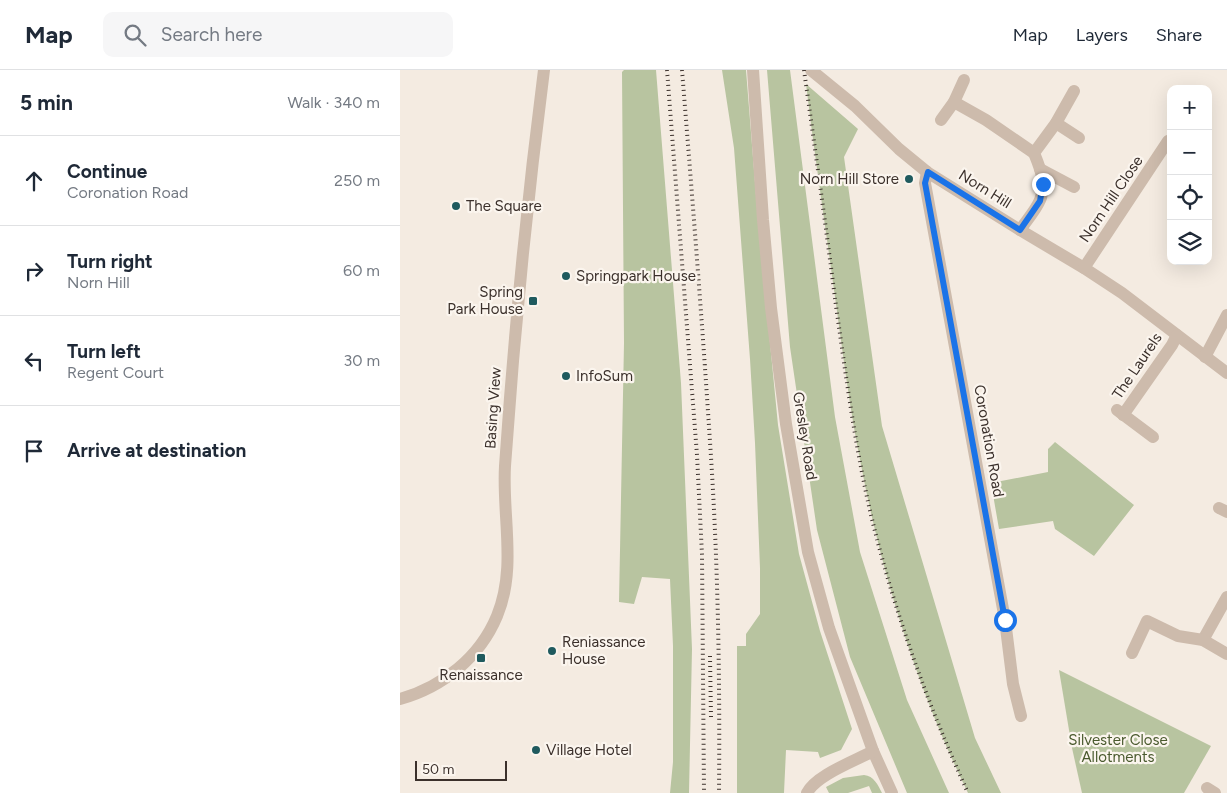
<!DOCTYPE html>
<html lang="en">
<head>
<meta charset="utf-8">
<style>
	:root { --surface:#fff; --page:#f6f6f7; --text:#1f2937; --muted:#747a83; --line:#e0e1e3 }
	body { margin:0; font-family:Figtree,sans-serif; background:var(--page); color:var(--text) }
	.controls { position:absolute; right:15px; top:15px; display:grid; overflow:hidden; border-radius:10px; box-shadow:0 5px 20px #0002 }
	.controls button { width:45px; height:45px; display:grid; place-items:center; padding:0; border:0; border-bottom:1px solid var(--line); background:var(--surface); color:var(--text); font:25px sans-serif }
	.scale { position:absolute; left:15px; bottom:12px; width:92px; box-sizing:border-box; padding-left:5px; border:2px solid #3b302b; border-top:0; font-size:14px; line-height:18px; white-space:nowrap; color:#3b302b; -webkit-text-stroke:4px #fbf5ee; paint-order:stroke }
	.stop { position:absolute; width:15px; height:15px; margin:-11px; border:4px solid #1a73e8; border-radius:50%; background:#fff }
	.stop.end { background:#1a73e8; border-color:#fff; box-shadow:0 1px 5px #0008 }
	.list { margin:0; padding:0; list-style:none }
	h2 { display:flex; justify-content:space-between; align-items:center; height:65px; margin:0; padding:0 20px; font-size:21px }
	h2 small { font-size:16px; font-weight:400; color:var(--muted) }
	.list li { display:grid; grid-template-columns:32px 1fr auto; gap:15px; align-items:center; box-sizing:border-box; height:90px; padding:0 20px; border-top:1px solid var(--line) }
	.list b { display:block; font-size:19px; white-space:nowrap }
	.list p { margin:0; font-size:16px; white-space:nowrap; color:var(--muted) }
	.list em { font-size:16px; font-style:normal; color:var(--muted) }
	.icon { flex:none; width:28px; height:28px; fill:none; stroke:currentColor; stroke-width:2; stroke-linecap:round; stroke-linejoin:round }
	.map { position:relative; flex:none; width:827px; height:723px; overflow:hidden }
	header { display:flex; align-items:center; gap:30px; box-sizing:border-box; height:70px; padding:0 25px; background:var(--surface); border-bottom:1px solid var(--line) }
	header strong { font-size:24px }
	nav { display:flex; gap:28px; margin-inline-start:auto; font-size:18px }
	.search { width:350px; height:45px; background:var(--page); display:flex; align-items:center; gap:12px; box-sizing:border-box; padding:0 18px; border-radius:10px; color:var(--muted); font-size:19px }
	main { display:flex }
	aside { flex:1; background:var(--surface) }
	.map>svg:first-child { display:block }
	.green { fill:#b8c4a0 }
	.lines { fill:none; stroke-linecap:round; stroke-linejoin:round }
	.minor { stroke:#cdbbac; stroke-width:12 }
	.rail { stroke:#3b302b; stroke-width:4; stroke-dasharray:1 4; stroke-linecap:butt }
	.route { stroke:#1a73e8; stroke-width:6 }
	.poi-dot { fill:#1f5a5e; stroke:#fbf5ee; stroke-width:2 }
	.labels { text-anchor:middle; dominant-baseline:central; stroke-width:4.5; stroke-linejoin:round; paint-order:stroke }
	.poi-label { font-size:15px; fill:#3b302b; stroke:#fbf5ee; text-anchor:start }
	.street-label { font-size:15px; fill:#3b302b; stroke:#fbf5ee }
	.park-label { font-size:15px; fill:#4a5a2e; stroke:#fbf5ee }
</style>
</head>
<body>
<header>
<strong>Map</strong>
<div class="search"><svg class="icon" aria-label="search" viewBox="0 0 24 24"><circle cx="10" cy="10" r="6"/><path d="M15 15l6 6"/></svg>Search here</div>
<nav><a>Map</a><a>Layers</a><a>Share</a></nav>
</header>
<main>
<aside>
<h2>5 min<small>Walk · 340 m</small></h2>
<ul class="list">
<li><svg class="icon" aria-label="ahead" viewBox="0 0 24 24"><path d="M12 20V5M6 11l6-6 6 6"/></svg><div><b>Continue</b><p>Coronation Road</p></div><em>250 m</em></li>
<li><svg class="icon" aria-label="right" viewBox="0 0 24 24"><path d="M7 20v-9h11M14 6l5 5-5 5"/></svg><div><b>Turn right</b><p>Norn Hill</p></div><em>60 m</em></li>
<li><svg class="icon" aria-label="left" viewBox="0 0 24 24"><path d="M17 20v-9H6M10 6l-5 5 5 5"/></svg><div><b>Turn left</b><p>Regent Court</p></div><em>30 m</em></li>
<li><svg class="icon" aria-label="arrive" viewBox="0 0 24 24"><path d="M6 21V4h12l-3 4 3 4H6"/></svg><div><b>Arrive at destination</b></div></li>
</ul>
</aside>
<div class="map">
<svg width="827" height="723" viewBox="0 0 827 723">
	<rect width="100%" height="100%" fill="#f4ebe1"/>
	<!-- green -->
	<g class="green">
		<path d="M224,0H256L281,313L292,579L289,723H270L273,692V576L270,509L242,507L234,534L219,532L224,273L222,2Z"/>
		<path d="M322,0H346L358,150L378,355L399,484L420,561L452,659L441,680L420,688L418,682L386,680L384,723H337V576H346V564L360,544V498L355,373L350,289L334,78Z"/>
		<path d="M367,0H390L435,347L460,482L507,630L549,723H507L450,587L417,460L390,277Z"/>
		<path d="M406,14L458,59L444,87L482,356L575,668L601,723H568C519,623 483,509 462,400C449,338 442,275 433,213C424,147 414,81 406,14Z"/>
		<path d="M655,372L734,435L694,486L655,459L653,451L599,459L591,413L648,402V379Z"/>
		<path d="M659,600L811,676L784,723H682L672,678Z"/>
		<path d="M464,705C474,706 478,715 482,723H472L469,716L448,723H429L426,717L443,708Z"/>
	</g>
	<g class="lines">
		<!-- minor -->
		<g class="minor">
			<path d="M353,0L363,150L371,238L386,354L408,482L429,558L473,681L492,723"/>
			<path d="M411,0L455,36L499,79L527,102L620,160L684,198L722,223L827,303"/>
			<path d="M554,32L586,50L634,83"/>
			<path d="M541,50L554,32L564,10"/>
			<path d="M656,53L679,68"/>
			<path d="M640,99L674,117"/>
			<path d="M527,102L525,113L605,550L613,614L621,646"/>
			<path d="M620,160C626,151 636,140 640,130C647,114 640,98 634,83L656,53L674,21"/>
			<path d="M684,198L768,71"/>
			<path d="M805,287L827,245"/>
			<path d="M717,340L753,367"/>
			<path d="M723,345L772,275L777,265"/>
			<path d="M819,438L827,442"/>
			<path d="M803,570L827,527"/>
			<path d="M732,583L747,551L778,566L803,570L827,584"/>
			<path d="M0,629C43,617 80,587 97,546C117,498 102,446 105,396C114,264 127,132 144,0"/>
			<path d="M807,718L815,723"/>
			<path d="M407,723C416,705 455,691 473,681"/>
		</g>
		<!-- rail -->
		<g class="rail">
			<path d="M267,0L297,385L302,485L304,723"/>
			<path d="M282,0C292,124 302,248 310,372C318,489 320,606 319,723"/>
			<path d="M404,0C415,79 426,157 436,236C446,306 455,376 471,445C494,541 527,633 568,723"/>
			<path d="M310,586L311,648"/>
		</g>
	</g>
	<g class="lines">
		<!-- route -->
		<path class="route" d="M605,550L525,113L528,102L620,160L640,131L643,114"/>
	</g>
	<!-- markers -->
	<g class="poi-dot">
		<circle cx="509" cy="109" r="5"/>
		<circle cx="56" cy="136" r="5"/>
		<circle cx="166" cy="206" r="5"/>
		<rect x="128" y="226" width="10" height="10" rx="2.5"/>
		<circle cx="166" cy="306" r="5"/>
		<circle cx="152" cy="581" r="5"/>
		<rect x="76" y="583" width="10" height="10" rx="2.5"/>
		<circle cx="136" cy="680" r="5"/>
	</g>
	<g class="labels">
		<!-- poi labels -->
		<g class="poi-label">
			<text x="499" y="109" text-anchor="end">Norn Hill Store</text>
			<text x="66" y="136">The Square</text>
			<text x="176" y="206">Springpark House</text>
			<text x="123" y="222" text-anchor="end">Spring<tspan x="123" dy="17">Park House</tspan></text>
			<text x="176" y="306">InfoSum</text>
			<text x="162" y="572">Reniassance<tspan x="162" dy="17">House</tspan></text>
			<text x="81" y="605" text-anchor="middle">Renaissance</text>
			<text x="146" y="680">Village Hotel</text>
		</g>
		<!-- street labels -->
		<g class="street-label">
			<text transform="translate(585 119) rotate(32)">Norn Hill</text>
			<text transform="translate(711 129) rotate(-56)">Norn Hill Close</text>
			<text transform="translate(737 296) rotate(-56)">The Laurels</text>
			<text transform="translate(93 338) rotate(-86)">Basing View</text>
			<text transform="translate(405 366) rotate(81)">Gresley Road</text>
			<text transform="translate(589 371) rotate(80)">Coronation Road</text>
		</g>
		<!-- park labels -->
		<g class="park-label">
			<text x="718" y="670">Silvester Close<tspan x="718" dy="17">Allotments</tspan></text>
		</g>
	</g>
</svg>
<div class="controls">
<button>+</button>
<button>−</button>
<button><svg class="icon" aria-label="locate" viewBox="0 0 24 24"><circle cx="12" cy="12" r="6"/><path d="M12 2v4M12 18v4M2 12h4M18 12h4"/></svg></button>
<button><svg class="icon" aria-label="layers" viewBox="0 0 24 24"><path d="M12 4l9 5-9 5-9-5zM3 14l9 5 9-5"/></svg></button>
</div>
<div class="scale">50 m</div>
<div class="stop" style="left:605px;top:550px"></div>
<div class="stop end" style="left:643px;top:114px"></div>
</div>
</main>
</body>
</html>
